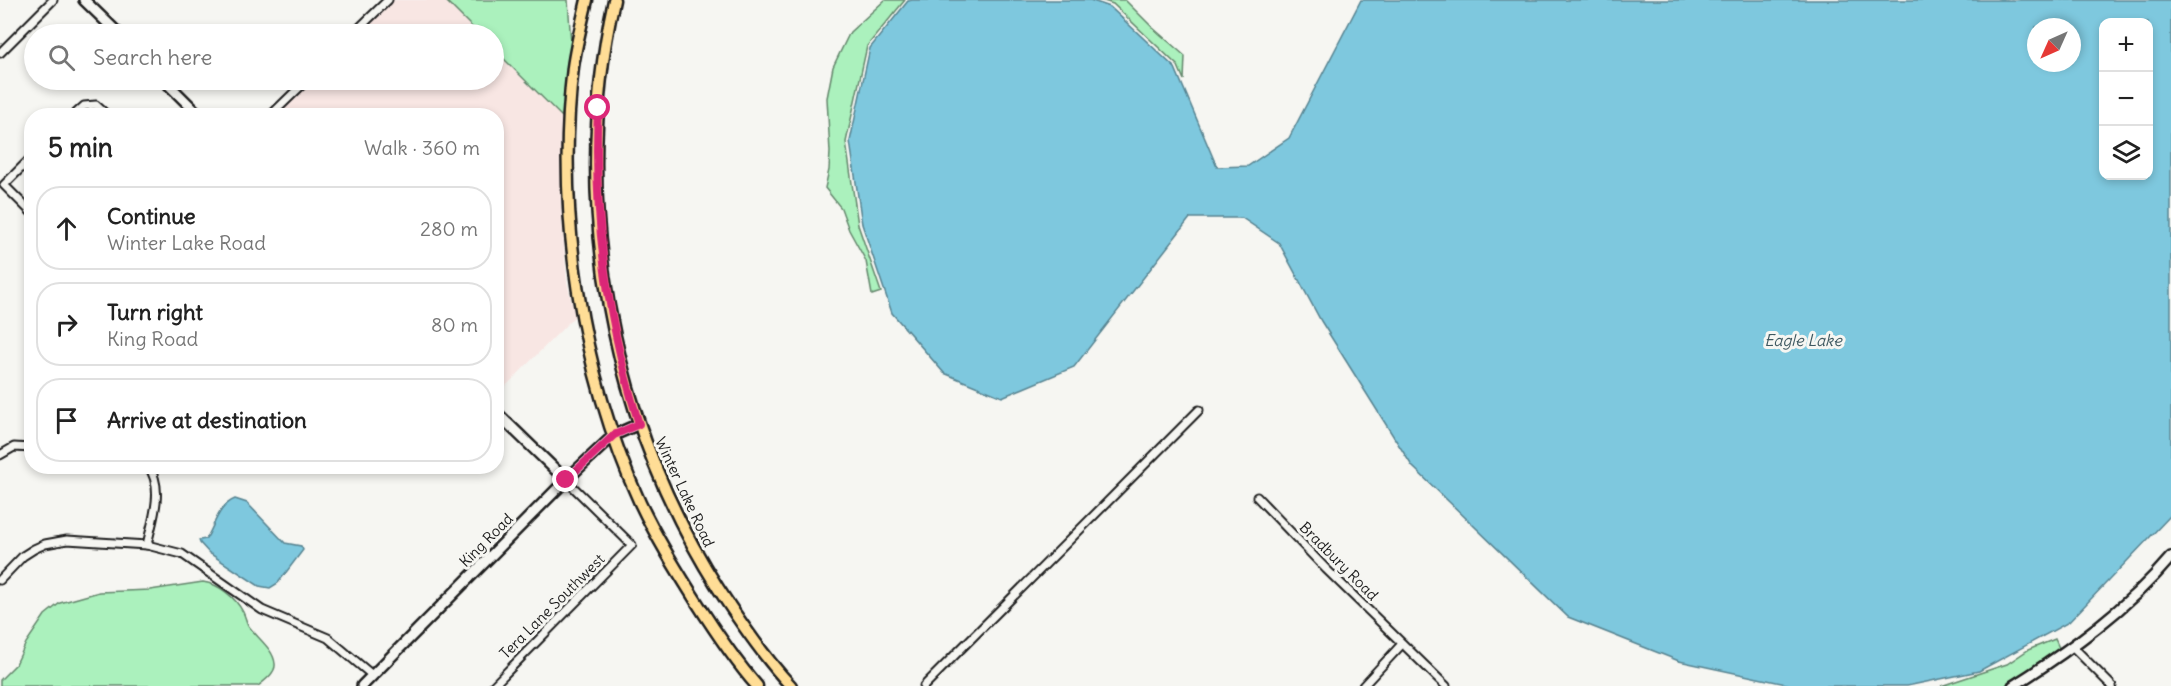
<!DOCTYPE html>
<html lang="en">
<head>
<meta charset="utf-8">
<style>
	:root { --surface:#fff; --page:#f6f6f6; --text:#222; --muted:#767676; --line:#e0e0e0 }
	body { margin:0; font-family:Delius,sans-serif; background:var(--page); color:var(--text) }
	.controls { position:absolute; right:18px; top:18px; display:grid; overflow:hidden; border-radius:12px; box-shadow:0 3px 9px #0003 }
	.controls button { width:54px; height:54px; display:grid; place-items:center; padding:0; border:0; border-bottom:2px solid var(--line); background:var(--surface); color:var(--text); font:30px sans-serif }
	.compass { position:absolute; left:2027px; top:18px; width:54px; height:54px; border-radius:50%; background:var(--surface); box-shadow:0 3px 9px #0003; rotate:225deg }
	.stop { position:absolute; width:18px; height:18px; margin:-14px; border:4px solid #db2777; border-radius:50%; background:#fff }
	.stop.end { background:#db2777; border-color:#fff; box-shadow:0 2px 6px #0008 }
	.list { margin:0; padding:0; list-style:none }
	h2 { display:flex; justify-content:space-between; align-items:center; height:78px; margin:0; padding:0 24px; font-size:26px }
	h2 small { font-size:20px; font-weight:400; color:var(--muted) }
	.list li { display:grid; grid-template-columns:39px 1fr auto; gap:18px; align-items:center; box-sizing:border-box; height:84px; margin:0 12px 12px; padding:0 12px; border:2px solid var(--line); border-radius:24px }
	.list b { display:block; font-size:22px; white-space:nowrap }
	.list p { margin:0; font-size:20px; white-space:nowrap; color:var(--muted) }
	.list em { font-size:20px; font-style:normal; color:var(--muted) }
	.icon { flex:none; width:33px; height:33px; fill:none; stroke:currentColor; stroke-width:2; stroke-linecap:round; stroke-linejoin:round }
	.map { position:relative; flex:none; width:2171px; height:686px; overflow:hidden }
	.search { position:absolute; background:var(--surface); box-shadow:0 3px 9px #0003; left:24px; top:24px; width:480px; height:66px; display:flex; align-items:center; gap:15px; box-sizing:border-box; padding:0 21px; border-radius:33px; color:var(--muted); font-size:22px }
	.panel { position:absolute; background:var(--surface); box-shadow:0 3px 9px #0003; left:24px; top:108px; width:480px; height:366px; border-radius:24px }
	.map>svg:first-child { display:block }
	.built { fill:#f8e6e3 }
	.green { fill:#abf1bd; stroke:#64866c; stroke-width:1.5 }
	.water { fill:#7ec8de; stroke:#578390; stroke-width:1.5; fill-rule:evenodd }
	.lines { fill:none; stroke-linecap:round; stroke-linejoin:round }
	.minor-casing { stroke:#1c1c1c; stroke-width:11 }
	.tertiary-casing { stroke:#1c1c1c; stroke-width:14 }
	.primary-casing { stroke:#1c1c1c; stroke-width:15 }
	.minor { stroke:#f6f6f2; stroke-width:7 }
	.tertiary { stroke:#f6f6f2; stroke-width:9 }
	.primary { stroke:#ffdd96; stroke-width:10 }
	.route { stroke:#db2777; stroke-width:8 }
	.labels { text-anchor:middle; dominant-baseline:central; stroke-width:6; stroke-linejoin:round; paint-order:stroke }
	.street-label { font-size:15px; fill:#1c1c1c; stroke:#f6f6f2 }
	.water-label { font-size:16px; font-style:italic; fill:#3e5860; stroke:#f6f6f2 }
</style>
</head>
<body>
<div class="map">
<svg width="2171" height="686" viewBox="0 0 2171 686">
	<rect width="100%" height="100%" fill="#f6f6f2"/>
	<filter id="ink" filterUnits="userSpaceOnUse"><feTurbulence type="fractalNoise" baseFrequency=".0167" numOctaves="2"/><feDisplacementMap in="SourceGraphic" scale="12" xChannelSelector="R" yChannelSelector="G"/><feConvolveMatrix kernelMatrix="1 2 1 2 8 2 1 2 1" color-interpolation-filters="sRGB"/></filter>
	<g filter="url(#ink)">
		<!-- built -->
		<g class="built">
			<path d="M393,0H445L479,34H358Z"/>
			<path d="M494,49L562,117L561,206L567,282L575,316L497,395L496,116H276L312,80H494Z"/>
		</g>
		<!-- green -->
		<g class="green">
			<path d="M445,0H568L571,44L562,117L494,49V34H479Z"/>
			<path d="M885,0H905L867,46L846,142L858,225L881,292L872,295L866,261L849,230L841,208L825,188L829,170L830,152L827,98L833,67L850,32Z"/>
			<path d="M1101,0H1125L1153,28L1185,56L1184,80L1178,66L1113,4Z"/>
			<path d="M203,582C219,584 235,597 243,612C245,616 246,621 248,625C256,637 274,649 275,664C276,673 264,681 258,686H0V680L16,664L26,643L45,615L60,603L99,592L150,590Z"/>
			<path d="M2055,639L2060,650L2005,686H1941L2007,664L2028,650Z"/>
		</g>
		<!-- water -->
		<g class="water">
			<path d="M912,0H1090L1110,7L1175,68L1217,167L1248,166L1289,138L1361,0H2171V515L2069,622L1979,671L1907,686H1795L1679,661L1568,617L1412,466L1321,321L1279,243L1242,218H1190L1074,367L1002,397L944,373L892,313L862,224L850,141L870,48L908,1ZM2148,22V176H2104V22ZM2036,27H2072V63H2036Z"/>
			<path d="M235,499L247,503L285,543L301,546L303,550L278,583L270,588L259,586L209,553L200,543L199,540L206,539C215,525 218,506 235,499Z"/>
		</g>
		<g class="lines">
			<!-- minor casing -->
			<g class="minor-casing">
				<g id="minor">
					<path d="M353,34L388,0"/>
					<path d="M0,53L53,0"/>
					<path d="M73,116L84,106L96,105L108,116"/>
					<path d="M270,116L307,80"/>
					<path d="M32,157L4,185L32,213"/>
					<path d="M0,455L14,447L32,448"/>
					<path d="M1257,497L1326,569L1446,686"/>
					<path d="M147,545C152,521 165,488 148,466"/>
					<path d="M0,580L23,556L34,549L45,544L67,540L147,545L182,554L262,610L328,638L372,675"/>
					<path d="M2072,646L2112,686"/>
					<path d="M493,686L632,545L566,480"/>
					<path d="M924,686L1199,410"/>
					<path d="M1363,686L1402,644"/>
				</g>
			</g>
			<!-- tertiary casing -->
			<g class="tertiary-casing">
				<g id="tertiary">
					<path d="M84,0L119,34"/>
					<path d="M164,80L200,116"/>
					<path d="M496,412L566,480"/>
					<path d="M362,686L566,480L614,435L639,424"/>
					<path d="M2013,686C2070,650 2127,609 2171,557"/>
				</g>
			</g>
			<!-- primary casing -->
			<g class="primary-casing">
				<g id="primary">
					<path d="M587,0C582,22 576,45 573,67C556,210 580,371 640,503C656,537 676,569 696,601C715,631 734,660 757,686"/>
					<path d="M614,0C570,199 609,416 718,588C740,622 763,656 791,686"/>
				</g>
			</g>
			<!-- minor -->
			<use href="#minor" class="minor"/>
			<!-- tertiary -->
			<use href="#tertiary" class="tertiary"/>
			<!-- primary -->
			<use href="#primary" class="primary"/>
		</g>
	</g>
	<g class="lines" filter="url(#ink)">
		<!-- route -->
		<path class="route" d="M566,480L614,435L639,424C607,322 593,216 598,108"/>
	</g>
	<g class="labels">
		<!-- street labels -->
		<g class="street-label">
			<text transform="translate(685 492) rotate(65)">Winter Lake Road</text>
			<text transform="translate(486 540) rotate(-45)">King Road</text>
			<text transform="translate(1339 561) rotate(45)">Bradbury Road</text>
			<text transform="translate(552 606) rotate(-45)">Tera Lane Southwest</text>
		</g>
		<!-- water labels -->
		<g class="water-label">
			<text x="1803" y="340">Eagle Lake</text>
		</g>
	</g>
</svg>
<div class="controls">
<button>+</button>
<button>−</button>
<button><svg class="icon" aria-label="layers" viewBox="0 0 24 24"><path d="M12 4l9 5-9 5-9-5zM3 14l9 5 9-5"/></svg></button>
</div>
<svg class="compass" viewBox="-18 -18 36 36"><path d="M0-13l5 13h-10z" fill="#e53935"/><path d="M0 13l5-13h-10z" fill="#767676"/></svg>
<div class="stop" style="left:598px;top:108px"></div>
<div class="stop end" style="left:566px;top:480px"></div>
<div class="search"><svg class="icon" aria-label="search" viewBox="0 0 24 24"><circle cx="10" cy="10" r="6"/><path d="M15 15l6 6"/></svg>Search here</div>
<section class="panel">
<h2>5 min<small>Walk · 360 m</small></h2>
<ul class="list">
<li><svg class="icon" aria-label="ahead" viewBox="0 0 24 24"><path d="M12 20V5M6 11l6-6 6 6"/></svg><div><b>Continue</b><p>Winter Lake Road</p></div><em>280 m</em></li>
<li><svg class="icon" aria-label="right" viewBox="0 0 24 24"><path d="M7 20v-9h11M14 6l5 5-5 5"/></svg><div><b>Turn right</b><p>King Road</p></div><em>80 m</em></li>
<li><svg class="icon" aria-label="arrive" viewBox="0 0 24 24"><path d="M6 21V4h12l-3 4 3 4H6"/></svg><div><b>Arrive at destination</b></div></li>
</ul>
</section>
</div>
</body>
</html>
